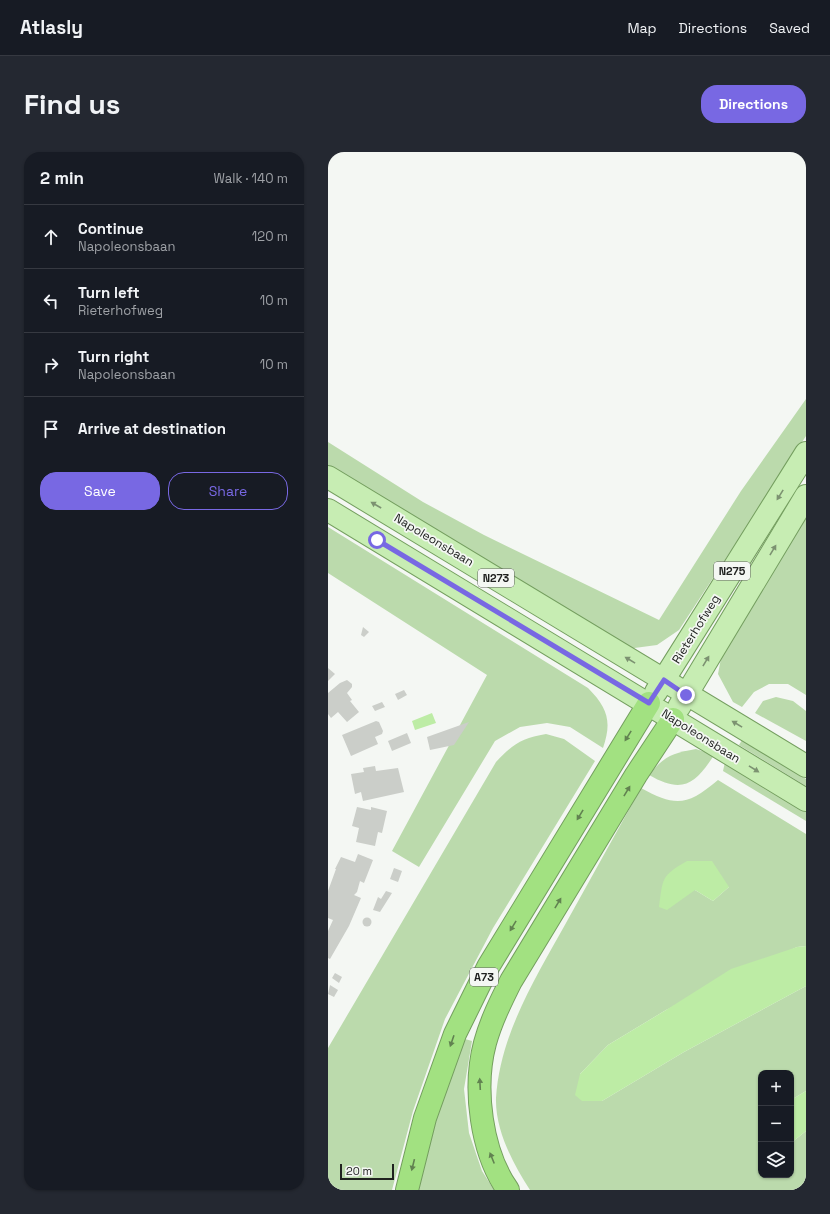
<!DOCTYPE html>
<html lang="en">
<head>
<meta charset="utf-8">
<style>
	:root { --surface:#171b24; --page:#242831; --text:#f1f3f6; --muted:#9ea1a6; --line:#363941; --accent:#7868e3 }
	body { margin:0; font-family:"Space Grotesk",sans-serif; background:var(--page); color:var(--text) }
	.controls { position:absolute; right:12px; bottom:12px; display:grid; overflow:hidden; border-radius:8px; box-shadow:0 1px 3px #0004 }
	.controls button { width:36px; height:36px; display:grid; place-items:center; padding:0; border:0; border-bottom:1px solid var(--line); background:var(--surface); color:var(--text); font:20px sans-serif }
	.scale { position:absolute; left:12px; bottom:10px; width:54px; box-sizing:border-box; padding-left:4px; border:2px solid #202220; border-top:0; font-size:11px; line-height:14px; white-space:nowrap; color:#202220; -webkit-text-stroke:3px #f4f7f3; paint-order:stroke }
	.stop { position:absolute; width:12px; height:12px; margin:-9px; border:3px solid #7868e3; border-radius:50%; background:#fff }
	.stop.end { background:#7868e3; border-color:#fff; box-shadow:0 1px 4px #0008 }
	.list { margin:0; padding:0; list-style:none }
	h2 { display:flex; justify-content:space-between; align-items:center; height:52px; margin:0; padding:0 16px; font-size:17px }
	h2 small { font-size:13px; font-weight:400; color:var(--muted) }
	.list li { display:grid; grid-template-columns:26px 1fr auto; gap:12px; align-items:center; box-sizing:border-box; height:64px; padding:0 16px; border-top:1px solid var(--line) }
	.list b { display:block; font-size:15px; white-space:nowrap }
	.list p { margin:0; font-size:13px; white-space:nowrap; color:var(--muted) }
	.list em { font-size:13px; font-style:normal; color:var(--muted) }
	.actions { display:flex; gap:8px; padding:12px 16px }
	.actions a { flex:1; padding:9px 0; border:1px solid var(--accent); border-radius:16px; text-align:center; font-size:14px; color:var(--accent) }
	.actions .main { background:var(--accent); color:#fff }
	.icon { flex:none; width:22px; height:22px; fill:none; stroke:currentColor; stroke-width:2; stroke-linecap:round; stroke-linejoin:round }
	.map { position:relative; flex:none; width:478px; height:1038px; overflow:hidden; border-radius:16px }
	header { display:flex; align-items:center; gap:24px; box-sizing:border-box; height:56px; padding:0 20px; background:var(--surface); border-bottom:1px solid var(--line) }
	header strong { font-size:19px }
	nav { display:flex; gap:22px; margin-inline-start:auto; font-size:14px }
	.intro { display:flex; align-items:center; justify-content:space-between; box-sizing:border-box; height:96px; padding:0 24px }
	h1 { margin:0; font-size:28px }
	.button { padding:10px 18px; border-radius:16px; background:var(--accent); color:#fff; font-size:14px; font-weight:700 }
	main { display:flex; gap:24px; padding:0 24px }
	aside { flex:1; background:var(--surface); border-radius:16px; box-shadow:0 1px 3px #0004 }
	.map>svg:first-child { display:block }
	.green { fill:#bbdaac; fill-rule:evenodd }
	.water { fill:#bdeca5 }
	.building { fill:#cbcec9 }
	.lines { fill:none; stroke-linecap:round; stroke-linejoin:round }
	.primary-casing { stroke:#749e5f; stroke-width:24 }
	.highway-casing { stroke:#749e5f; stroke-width:24 }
	.primary { stroke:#c7edb3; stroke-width:22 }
	.highway { stroke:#a2e181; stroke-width:22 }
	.oneway { fill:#7c9271 }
	.oneway2 { fill:#618250 }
	.route { stroke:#7868e3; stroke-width:5 }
	.labels { text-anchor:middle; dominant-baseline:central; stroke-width:3.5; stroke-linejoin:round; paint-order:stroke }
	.shield { fill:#f4f7f3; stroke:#60625f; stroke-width:1 }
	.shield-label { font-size:11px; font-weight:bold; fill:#202220 }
	.street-label { font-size:12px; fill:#202220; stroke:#f4f7f3 }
</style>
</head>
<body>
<header>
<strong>Atlasly</strong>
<nav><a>Map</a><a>Directions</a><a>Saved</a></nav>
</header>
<div class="intro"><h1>Find us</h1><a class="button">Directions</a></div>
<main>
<aside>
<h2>2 min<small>Walk · 140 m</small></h2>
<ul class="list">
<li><svg class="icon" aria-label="ahead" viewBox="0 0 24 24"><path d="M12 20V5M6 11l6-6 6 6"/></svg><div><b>Continue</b><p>Napoleonsbaan</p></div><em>120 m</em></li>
<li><svg class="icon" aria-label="left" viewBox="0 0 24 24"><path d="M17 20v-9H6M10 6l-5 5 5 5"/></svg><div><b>Turn left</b><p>Rieterhofweg</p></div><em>10 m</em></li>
<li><svg class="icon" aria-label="right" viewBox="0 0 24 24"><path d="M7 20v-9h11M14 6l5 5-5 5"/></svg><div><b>Turn right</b><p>Napoleonsbaan</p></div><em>10 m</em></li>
<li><svg class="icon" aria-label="arrive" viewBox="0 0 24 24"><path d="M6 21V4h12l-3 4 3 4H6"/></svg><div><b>Arrive at destination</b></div></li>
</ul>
<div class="actions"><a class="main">Save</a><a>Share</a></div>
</aside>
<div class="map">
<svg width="478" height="1038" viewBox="0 0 478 1038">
	<rect width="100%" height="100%" fill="#f4f7f3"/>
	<!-- green -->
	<g class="green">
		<path d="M478,247V284L351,478L329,493L299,497L0,315V290L95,350L156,383L331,468L413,339Z"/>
		<path d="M478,364V543L460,532H441L426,540L414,555L405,550L390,522L395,496Z"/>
		<path d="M0,375L260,536C280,556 284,570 275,596L242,575L219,571L192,575L167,589L91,715L64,699L159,523L0,421Z"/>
		<path d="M448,545L465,549L478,559V589L427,561L435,549Z"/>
		<path d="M218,582L236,587L267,609L165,776L117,867L85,959L64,1038H0V896L168,610C185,592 194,586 218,582Z"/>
		<path d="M414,588L478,627V634L411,593Z"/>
		<path d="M368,597L386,603C367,633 354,642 321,623C335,605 344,601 368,597Z"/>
		<path d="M397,610L478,659V669L395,619Z"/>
		<path d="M390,628L478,682V794L469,795L338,858L280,893L252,922L274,949L356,900L478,834V939L463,948V921H433V983L431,986L433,988V1023H463V991L478,979V1038H202C185,1012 167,978 168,946C172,882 208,825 238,771C263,726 288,681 313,636C348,655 359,654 390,628ZM401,735L385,749L367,738Z"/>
		<path d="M137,887L144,889L136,937L141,981L154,1019L166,1038H87L103,977Z"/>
	</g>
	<!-- water -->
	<g class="water">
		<path d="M104,561L108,571L87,578L84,569Z"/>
		<path d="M359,709H384L401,735L385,749L367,738L339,758L331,755C335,726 333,724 359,709Z"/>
		<path d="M478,794V834L356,900L274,949H254L247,943L252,922L280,893L338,858L403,817L469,795Z"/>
		<path d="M478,939V979L463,991V948Z"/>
	</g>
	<!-- building -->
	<g class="building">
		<path d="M35,475L41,480L36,485L33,483Z"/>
		<path d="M0,516L7,522L0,529Z"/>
		<path d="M19,528L24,532V535L19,541L24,548L22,549L31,560L19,570L10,560L3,566L0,562V541L12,531Z"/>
		<path d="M76,538L79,543L70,548L67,542Z"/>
		<path d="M54,550L57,555L47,559L44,554Z"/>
		<path d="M48,569L51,570L55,579L54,582L47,585L50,592L23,604L14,583Z"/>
		<path d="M141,570L126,593L102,598L99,585Z"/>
		<path d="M79,581L83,591L64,599L60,589Z"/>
		<path d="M47,614L48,619L70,616L76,640L35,649L33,640L27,642L23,622L36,620L35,616Z"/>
		<path d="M29,655L43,658V655L59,659L54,681L50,680L47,694L28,690L31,676L24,674Z"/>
		<path d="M30,702L45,708L36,731L32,729L29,740L26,743L33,746L21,774L2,807L0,806V779L5,768L0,766V739L8,717H7L13,705L27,710Z"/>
		<path d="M66,716L74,719L70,730L62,727Z"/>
		<path d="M58,739L64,741L52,760L45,758L50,745L53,747Z"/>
		<circle cx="39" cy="770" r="4.5"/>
		<path d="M7,821L14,825L11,831L4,826Z"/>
		<path d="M2,833L10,838L6,845L0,842Z"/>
	</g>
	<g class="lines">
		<!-- primary casing -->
		<g class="primary-casing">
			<g id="primary">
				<path d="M0,325L478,614"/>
				<path d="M0,358L478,648"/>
				<path d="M328,540L478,301"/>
				<path d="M351,555L478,344"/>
			</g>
		</g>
		<!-- highway casing -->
		<g class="highway-casing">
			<g id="highway">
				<path d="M79,1038L97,966L127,882L160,815L321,551"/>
				<path d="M180,1038C153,1000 145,936 157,891C163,869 173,849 183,829L308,623L345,567"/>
			</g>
		</g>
		<!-- primary -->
		<use href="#primary" class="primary"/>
		<!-- highway -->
		<use href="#highway" class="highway"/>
	</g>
	<!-- one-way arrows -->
	<defs><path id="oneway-solid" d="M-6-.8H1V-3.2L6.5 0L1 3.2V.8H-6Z"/></defs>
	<g class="oneway">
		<use href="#oneway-solid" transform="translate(452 343) rotate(122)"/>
		<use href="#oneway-solid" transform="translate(48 353) rotate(-150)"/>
		<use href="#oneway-solid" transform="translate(445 398) rotate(-59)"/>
		<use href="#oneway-solid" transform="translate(302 508) rotate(-149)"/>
		<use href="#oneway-solid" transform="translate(378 509) rotate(-59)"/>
		<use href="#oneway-solid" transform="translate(409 572) rotate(-149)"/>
		<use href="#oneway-solid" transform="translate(426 617) rotate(32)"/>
	</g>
	<g class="oneway2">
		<use href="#oneway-solid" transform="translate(300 584) rotate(122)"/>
		<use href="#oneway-solid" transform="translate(299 639) rotate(-59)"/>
		<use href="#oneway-solid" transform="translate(252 663) rotate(121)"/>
		<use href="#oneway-solid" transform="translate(230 751) rotate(-59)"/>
		<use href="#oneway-solid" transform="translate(185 774) rotate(121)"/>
		<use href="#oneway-solid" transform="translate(124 889) rotate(109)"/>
		<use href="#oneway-solid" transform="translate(152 932) rotate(-93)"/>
		<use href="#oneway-solid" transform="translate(164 1006) rotate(-112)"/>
		<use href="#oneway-solid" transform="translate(85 1013) rotate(104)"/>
	</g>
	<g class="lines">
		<!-- route -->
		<path class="route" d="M49,388L321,551L336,528L358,543"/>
	</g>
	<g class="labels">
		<!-- shield labels -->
		<g class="shield">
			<rect x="386" y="410" width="36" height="18" rx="3"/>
			<rect x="150" y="417" width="36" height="18" rx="3"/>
			<rect x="142" y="816" width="28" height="18" rx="3"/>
		</g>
		<g class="shield-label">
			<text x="404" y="419">N275</text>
			<text x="168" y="426">N273</text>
			<text x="156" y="825">A73</text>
		</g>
		<!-- street labels -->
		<g class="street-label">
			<text transform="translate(106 388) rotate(31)">Napoleonsbaan</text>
			<text transform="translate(368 477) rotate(-58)">Rieterhofweg</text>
			<text transform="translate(373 584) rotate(32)">Napoleonsbaan</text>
		</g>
	</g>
</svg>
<div class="controls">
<button>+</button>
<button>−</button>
<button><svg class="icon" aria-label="layers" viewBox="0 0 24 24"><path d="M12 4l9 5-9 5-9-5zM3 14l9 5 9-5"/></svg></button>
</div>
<div class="scale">20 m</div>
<div class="stop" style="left:49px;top:388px"></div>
<div class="stop end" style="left:358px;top:543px"></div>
</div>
</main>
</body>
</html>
